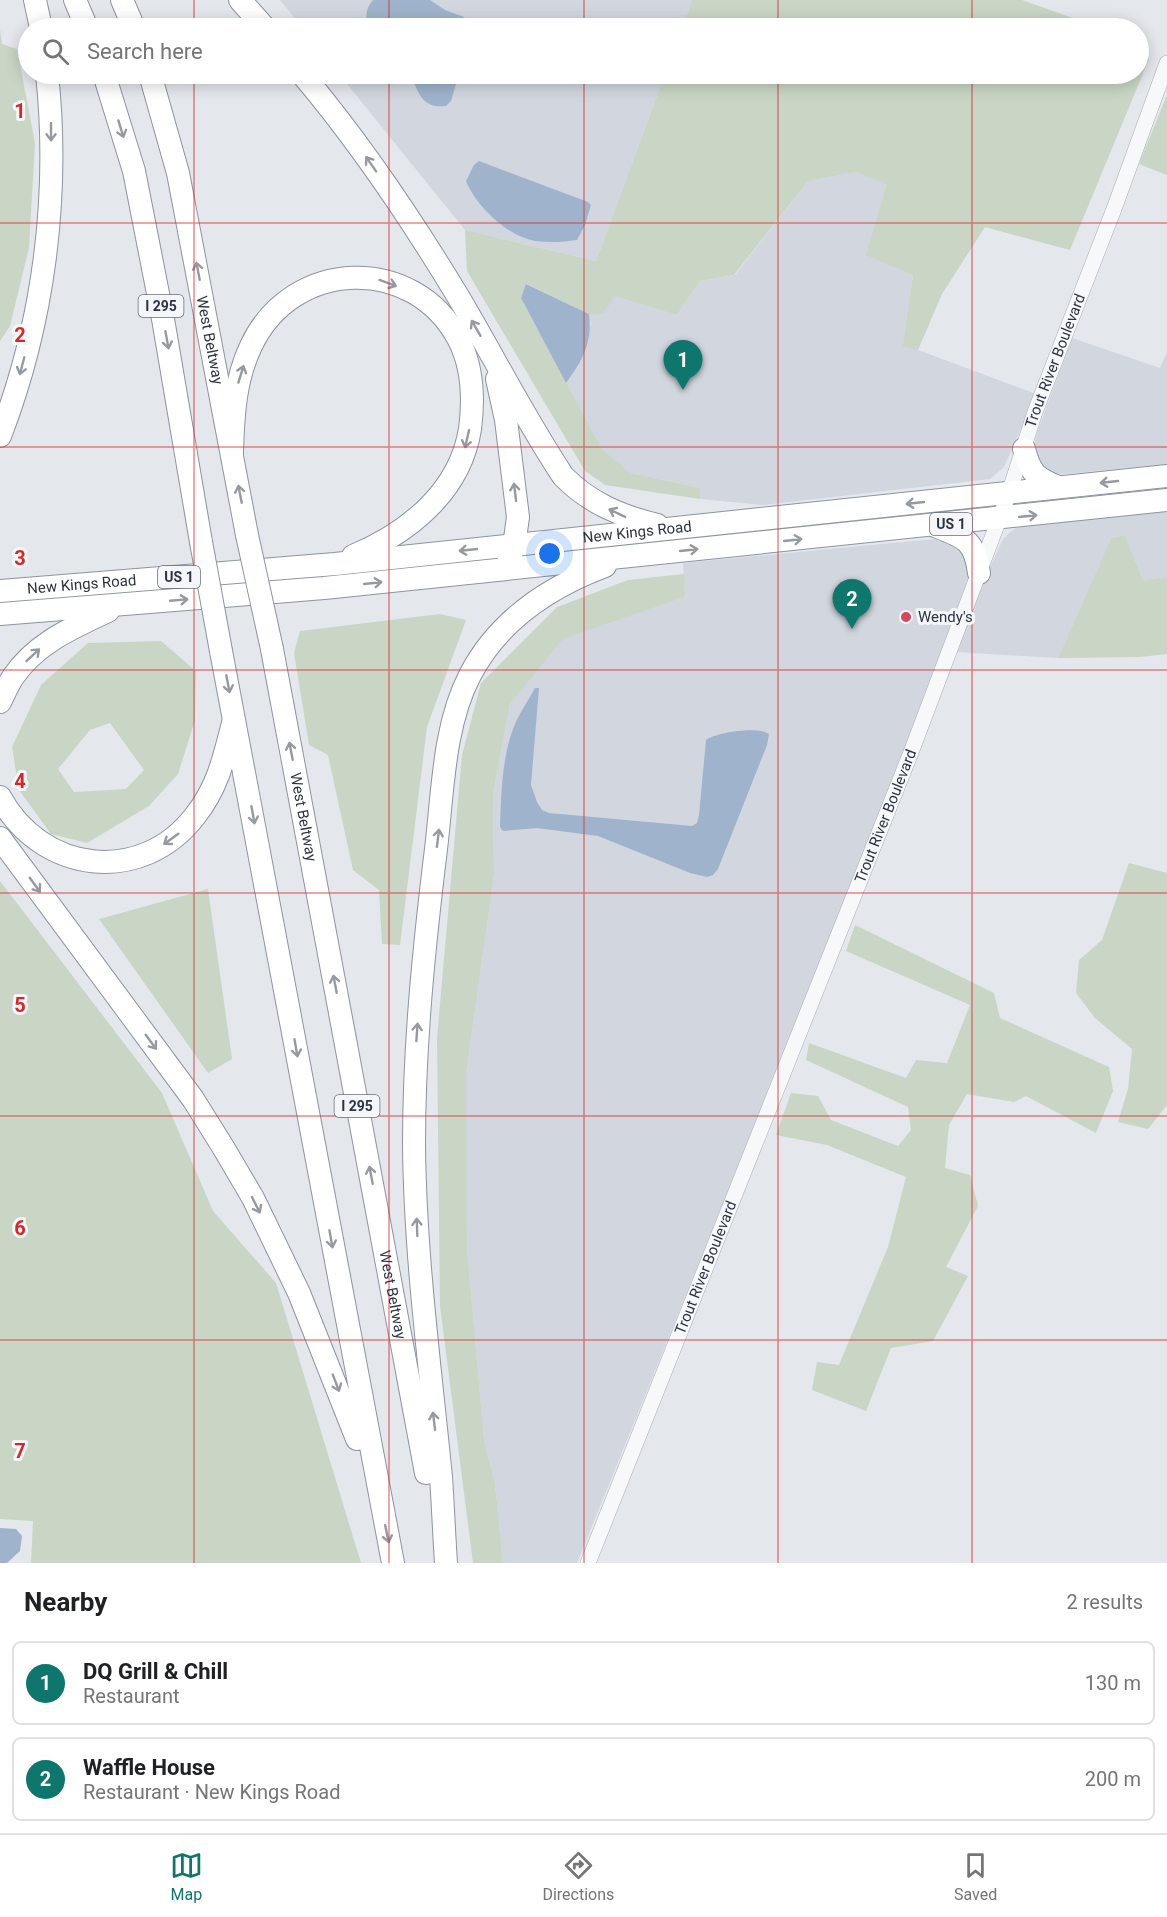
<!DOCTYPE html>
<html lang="en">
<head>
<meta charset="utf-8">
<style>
	:root { --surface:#fff; --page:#f6f6f6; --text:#202124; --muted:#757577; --line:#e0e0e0; --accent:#0f766e }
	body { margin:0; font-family:Roboto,sans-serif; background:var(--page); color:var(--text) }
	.you { position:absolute; left:550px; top:554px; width:21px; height:21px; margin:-15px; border:4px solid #fff; border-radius:50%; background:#1a73e8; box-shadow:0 0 0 9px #1a73e833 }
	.badge { display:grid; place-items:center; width:39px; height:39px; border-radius:50%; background:var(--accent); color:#fff; font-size:20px; font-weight:700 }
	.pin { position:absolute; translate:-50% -50px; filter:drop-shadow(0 2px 3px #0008) }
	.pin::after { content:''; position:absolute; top:32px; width:21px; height:18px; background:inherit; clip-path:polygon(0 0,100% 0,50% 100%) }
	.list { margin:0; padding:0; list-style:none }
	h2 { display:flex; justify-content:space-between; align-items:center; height:78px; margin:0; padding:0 24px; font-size:26px }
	h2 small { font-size:20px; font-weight:400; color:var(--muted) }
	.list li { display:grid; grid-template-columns:39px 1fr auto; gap:18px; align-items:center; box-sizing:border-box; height:84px; margin:0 12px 12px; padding:0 12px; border:2px solid var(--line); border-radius:9px }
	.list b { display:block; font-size:22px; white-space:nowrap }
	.list p { margin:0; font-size:20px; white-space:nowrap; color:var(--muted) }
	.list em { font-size:20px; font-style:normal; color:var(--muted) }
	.icon { flex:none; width:33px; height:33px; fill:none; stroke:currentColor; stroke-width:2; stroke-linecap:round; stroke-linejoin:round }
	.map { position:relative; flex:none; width:1167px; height:1563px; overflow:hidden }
	.search { position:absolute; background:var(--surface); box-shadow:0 3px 15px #0003; left:18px; right:18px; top:18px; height:66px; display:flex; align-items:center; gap:15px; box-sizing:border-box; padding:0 21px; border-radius:33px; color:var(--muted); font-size:22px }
	.sheet { height:270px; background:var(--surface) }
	nav { display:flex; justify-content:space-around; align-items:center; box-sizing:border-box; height:84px; border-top:2px solid var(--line); background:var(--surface); font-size:16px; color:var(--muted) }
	nav a { display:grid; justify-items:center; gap:3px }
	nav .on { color:var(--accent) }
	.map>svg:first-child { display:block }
	.built { fill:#d2d6de }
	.green { fill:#c9d6c5; fill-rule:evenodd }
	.water { fill:#9fb4cc }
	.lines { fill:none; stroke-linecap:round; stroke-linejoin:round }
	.minor-casing { stroke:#a9aeb7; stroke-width:16 }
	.highway-casing { stroke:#8b94a3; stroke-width:24 }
	.minor { stroke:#f7f8fa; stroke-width:15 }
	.highway { stroke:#fff; stroke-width:22 }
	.highway-bridge-casing { stroke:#8b94a3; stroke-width:24; stroke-linecap:butt }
	.highway-bridge { stroke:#fff; stroke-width:22 }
	.oneway { stroke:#959aa2 }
	.grid { fill:none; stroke:#d62828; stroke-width:1.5; stroke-opacity:0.55 }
	.poi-dot { fill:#d1495b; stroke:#f4f6f9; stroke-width:2 }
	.labels { text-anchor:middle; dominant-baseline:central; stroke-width:6; stroke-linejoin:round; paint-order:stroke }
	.shield { fill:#f4f6f9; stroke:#676e7b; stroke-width:1.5 }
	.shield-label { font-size:14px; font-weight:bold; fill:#2b3445 }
	.street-label { font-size:15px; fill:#2b3445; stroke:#f4f6f9 }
	.poi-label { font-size:15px; fill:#2b3445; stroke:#f4f6f9; text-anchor:start }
	.grid-label { font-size:20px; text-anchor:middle; font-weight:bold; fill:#d62828; stroke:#f4f6f9; stroke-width:6; stroke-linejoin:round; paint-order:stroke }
</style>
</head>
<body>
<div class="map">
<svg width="1167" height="1563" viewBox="0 0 1167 1563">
	<rect width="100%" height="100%" fill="#e4e7ec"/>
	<!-- built -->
	<g class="built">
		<path d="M280,0H692L682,28H303Z"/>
		<path d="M339,74H665L596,261L465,230Z"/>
		<path d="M856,172L887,183L913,275L904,347L918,350L1036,394L1004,467L990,479L763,505L700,499L701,488L631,473L602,449L566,383L578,367L591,324L589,314H603L615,295L677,315L700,281L735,275L808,181Z"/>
		<path d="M1072,338L1160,368L1167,352V464L1045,476L1033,449L1038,430Z"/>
		<path d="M1167,508V577L1143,580L1125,535L1111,538L1058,658L956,652L982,585L1003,539L1009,533L1016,528L1055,521Z"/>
		<path d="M945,538L969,552V587L921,716L577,1563H503L495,1483L484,1440L467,1247L466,1075L494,875L493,794L510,704L562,639L685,597L683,563Z"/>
	</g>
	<!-- green -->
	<g class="green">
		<path d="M692,0H1022L1101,28H682Z"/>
		<path d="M0,29L2,44L17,49L35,143L29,248L10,326L0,341Z"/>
		<path d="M1139,42L1142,43L1149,59L1070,250L985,227L942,294L918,350L903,347L913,275L866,255L887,184L856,172L808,181L734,275L700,281L677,315L615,296L603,314H589L527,284L521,298L602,449L631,473L701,488L700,499L605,485L585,471L467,271L465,230L596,261L665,74H1138Z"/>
		<path d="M1167,95V175L1139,164Z"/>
		<path d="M1125,535L1143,580L1167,577V654L1140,657L1058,658L1111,538Z"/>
		<path d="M684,574L685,597L563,639L510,704L493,794L494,875L466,1075L467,1247L484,1440L495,1483L503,1563H473L440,1306L437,1038L462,755L481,683L557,607L628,580Z"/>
		<path d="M440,614L466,620L427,727L400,945L382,944L379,890L353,870L328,755L309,745L294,653L300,631Z"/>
		<path d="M161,641L196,671L195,720L178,774L149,806L87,843L51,834L19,790L12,747L41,685L88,643ZM110,723L144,770L126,789L74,792L58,769L90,730Z"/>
		<path d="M1129,863L1167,873V1105L1148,1129L1118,1122L1128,1089L1132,1049L1095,1018L1076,993L1079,960L1102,940Z"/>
		<path d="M0,881L162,1093L213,1211L276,1283L361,1563H31L33,1521L0,1519Z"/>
		<path d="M208,889L232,1059L208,1073L99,919Z"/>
		<path d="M855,925L994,993L1000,1018L1109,1067L1113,1091L1096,1133L1026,1096L1014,1102L967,1094L949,1125L945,1168L970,1175L978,1206L946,1267L968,1276L933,1341L891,1348L866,1411L812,1390L817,1362L839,1365L888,1247L906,1177L827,1145L776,1135L791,1093L818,1096L831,1120L898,1146L911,1130L908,1107L806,1060L809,1043L906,1078L916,1060L947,1063L970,1005L846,951Z"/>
	</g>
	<!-- water -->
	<g class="water">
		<path d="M373,0H430L445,10L464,17L467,28H369C365,18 365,9 373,0Z"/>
		<path d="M410,74H459L451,101L446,106C421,109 419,92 410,74Z"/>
		<path d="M479,161L588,202L591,205L585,225L577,240C564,242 549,243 535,241C507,236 476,206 466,181L474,165Z"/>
		<path d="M526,284L589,314C593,341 582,362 566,383L521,298Z"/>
		<path d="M535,688H539L531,785L537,802L542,810L549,813L692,826L697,823L699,815L706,740C717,732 758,726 769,734L767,745L718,869L713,875L707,877L690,873L598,836L537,828L503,831L500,827C501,797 502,758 513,729C518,715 528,701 535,688Z"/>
		<path d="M0,1528L16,1529L22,1536L20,1551L7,1563H0Z"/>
	</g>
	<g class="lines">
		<!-- minor casing -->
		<g class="minor-casing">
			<g id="minor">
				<path id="s1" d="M588,1563L910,755L1009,493L1035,412L1114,209L1167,63"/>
			</g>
		</g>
		<!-- highway casing -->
		<g class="highway-casing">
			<g id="highway">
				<path d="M35,0L41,28"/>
				<path d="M75,0L87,28"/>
				<path d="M122,0L134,28"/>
				<path d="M240,0L265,28"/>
				<path d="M104,74L134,171L163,319L201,542"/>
				<path id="s2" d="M150,74L178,173L247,535"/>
				<path d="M302,74C361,144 412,220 459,298C494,357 525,419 563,476C589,503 621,516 657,525"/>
				<path d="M497,379L506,420L518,517L514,546L509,559"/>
				<path d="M0,436C44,322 60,195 47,74"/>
				<path d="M1024,449C1030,473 1036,478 1058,487"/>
				<path d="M232,452C233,416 235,379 251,346C292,258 414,254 459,340C473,368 474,399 470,429C460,492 408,533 353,556"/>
				<path d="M935,526C964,537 975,540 979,573"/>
				<path id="s3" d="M0,591L335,564L1167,476"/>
				<path d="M0,614L324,588L1167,500"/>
				<path id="s4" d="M272,649L426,1473"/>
				<path d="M221,651L393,1563"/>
				<path d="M0,702C4,694 8,685 13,677C36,643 72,628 108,611"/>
				<path d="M0,797C41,873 141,886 195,816C218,787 224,758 233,723"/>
				<path d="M0,838L193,1099L223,1147L253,1198L299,1293L357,1439"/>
				<path d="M446,1563C444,1534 443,1505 441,1477C430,1366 415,1256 414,1144C414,1045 424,947 436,849C443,792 443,727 470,675C498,621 549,587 605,566"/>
			</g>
		</g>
		<!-- minor -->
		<use href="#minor" class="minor"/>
		<!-- highway -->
		<use href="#highway" class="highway"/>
		<!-- highway-bridge casing -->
		<g class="highway-bridge-casing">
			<g id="highway-bridge">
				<path d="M247,535L272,649"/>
				<path d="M201,542L221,651"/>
			</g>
		</g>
		<!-- highway-bridge -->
		<use href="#highway-bridge" class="highway-bridge"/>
	</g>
	<!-- one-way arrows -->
	<defs><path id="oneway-shaft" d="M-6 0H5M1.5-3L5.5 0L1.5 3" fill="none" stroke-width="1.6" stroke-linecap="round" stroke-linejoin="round" transform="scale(1.5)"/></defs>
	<g class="oneway">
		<use href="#oneway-shaft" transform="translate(121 129) rotate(73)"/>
		<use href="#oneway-shaft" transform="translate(51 132) rotate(90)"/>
		<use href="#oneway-shaft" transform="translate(371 164) rotate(-125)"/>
		<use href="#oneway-shaft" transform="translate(198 271) rotate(-101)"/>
		<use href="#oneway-shaft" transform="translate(388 283) rotate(20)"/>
		<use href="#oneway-shaft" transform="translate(476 328) rotate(-120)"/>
		<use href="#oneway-shaft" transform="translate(167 340) rotate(80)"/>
		<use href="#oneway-shaft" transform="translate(22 366) rotate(105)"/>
		<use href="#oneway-shaft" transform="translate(241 374) rotate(-73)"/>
		<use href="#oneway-shaft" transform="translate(467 439) rotate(103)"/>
		<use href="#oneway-shaft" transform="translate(1109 482) rotate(174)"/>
		<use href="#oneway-shaft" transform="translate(515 492) rotate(-97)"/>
		<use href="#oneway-shaft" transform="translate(240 494) rotate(-101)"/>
		<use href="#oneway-shaft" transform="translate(915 503) rotate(174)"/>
		<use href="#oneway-shaft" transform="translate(617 513) rotate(-154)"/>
		<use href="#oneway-shaft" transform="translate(1028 516) rotate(-6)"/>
		<use href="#oneway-shaft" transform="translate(793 540) rotate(-6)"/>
		<use href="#oneway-shaft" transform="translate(468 550) rotate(174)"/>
		<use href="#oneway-shaft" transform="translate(689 550) rotate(-6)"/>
		<use href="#oneway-shaft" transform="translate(373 583) rotate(-6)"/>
		<use href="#oneway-shaft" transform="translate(179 600) rotate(-5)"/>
		<use href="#oneway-shaft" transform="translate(33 655) rotate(-43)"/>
		<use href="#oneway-shaft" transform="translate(228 684) rotate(79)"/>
		<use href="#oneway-shaft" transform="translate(291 751) rotate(-101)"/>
		<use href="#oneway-shaft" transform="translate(253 815) rotate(80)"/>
		<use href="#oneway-shaft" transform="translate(438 838) rotate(-83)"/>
		<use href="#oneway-shaft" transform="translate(171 839) rotate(144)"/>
		<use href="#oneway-shaft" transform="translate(35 885) rotate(54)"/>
		<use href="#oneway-shaft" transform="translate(335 984) rotate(-101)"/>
		<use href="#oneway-shaft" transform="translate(417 1032) rotate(-86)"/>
		<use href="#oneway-shaft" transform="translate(151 1042) rotate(54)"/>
		<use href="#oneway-shaft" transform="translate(296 1048) rotate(80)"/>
		<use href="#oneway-shaft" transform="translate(371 1175) rotate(-101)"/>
		<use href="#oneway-shaft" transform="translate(256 1205) rotate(63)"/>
		<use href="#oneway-shaft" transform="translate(417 1227) rotate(-92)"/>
		<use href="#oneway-shaft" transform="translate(331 1239) rotate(80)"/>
		<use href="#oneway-shaft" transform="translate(336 1383) rotate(69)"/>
		<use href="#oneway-shaft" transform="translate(434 1421) rotate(-97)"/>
		<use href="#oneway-shaft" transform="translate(387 1534) rotate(78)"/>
	</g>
	<!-- grid -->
	<path class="grid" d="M194,0V28M389,0V28M584,0V28M778,0V28M972,0V28M194,74V1563M389,74V1563M584,74V1563M778,74V1563M972,74V1563M0,223H1167M0,447H1167M0,670H1167M0,893H1167M0,1116H1167M0,1340H1167"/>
	<!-- markers -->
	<circle class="poi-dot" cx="906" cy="617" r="6"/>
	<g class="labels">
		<!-- shield labels -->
		<g class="shield">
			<rect x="138.5" y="295" width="45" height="22" rx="4.5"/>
			<rect x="930" y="513" width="42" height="22" rx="4.5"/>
			<rect x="158" y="566" width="42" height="22" rx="4.5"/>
			<rect x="334.5" y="1095" width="45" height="22" rx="4.5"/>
		</g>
		<g class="shield-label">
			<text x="161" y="306">I 295</text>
			<text x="951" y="524">US 1</text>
			<text x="179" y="577">US 1</text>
			<text x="357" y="1106">I 295</text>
		</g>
		<!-- street labels -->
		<g class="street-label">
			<text stroke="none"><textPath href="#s2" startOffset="273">West Beltway</textPath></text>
			<text stroke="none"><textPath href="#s1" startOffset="1290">Trout River Boulevard</textPath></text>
			<text stroke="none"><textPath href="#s3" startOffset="640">New Kings Road</textPath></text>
			<text stroke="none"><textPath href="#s3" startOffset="82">New Kings Road</textPath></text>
			<text stroke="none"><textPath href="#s1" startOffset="804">Trout River Boulevard</textPath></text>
			<text stroke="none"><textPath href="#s4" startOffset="171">West Beltway</textPath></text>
			<text stroke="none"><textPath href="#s1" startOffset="318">Trout River Boulevard</textPath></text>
			<text stroke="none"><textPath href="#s4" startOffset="657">West Beltway</textPath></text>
		</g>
		<!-- poi labels -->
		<g class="poi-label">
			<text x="918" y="617">Wendy's</text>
		</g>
	</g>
	<g class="grid-label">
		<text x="20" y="118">1</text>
		<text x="20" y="342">2</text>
		<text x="20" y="565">3</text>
		<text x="20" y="788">4</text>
		<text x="20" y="1012">5</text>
		<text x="20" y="1235">6</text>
		<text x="20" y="1458">7</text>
	</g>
</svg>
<div class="you"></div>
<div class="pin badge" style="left:683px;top:390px">1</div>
<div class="pin badge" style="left:852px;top:629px">2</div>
<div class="search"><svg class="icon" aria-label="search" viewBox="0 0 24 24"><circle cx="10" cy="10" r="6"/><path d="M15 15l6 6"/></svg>Search here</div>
</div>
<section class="sheet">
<h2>Nearby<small>2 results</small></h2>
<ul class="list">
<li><span class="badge">1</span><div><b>DQ Grill &amp; Chill</b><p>Restaurant</p></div><em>130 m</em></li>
<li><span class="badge">2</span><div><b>Waffle House</b><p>Restaurant · New Kings Road</p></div><em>200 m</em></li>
</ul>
</section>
<nav>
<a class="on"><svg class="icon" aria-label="map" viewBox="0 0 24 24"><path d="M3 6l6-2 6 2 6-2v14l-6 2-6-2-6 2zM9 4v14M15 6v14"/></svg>Map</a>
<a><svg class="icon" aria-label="directions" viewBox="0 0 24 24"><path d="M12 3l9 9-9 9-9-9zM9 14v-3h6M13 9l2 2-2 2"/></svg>Directions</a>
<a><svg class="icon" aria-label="saved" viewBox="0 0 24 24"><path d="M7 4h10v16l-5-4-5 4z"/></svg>Saved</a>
</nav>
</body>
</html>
